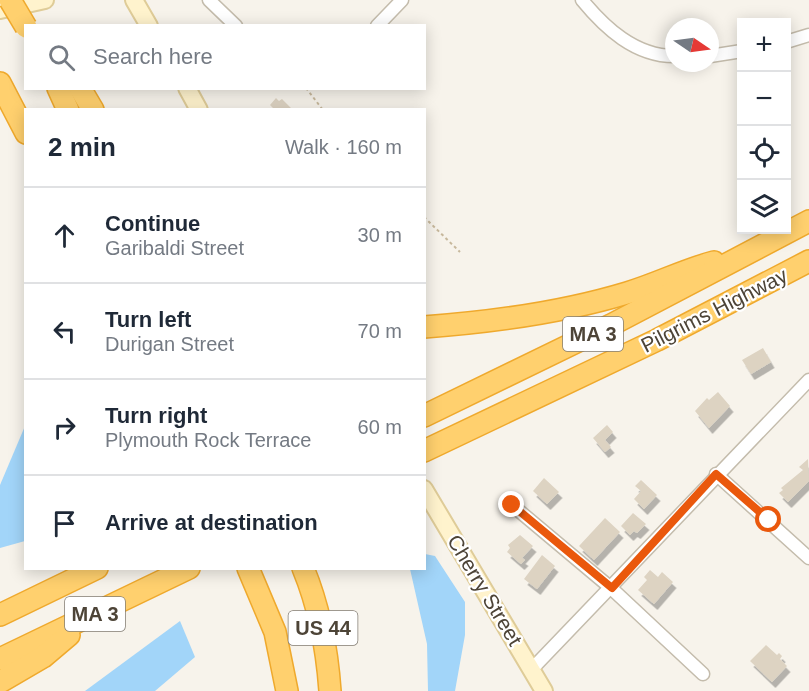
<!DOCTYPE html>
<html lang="en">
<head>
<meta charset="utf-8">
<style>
	:root { --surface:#fff; --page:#f2f2f3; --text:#1f2937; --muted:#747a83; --line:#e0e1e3 }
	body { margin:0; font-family:Arial,sans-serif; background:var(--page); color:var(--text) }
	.controls { position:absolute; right:18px; top:18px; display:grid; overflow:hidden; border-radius:0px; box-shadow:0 3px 15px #0003 }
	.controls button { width:54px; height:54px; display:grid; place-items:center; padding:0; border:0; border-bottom:2px solid var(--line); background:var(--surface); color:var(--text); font:30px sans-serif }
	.compass { position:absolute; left:665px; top:18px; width:54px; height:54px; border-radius:50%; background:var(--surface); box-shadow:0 3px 15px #0003; rotate:103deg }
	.stop { position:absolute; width:18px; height:18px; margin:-14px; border:4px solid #ea580c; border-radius:50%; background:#fff }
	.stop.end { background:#ea580c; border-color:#fff; box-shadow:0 2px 6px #0008 }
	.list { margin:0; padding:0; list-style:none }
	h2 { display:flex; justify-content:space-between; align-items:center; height:78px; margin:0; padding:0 24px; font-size:26px }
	h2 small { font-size:20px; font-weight:400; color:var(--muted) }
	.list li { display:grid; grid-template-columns:39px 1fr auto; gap:18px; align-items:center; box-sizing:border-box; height:96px; padding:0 24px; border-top:2px solid var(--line) }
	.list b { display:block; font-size:22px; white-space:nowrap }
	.list p { margin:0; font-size:20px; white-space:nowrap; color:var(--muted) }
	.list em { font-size:20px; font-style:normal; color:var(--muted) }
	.icon { flex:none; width:33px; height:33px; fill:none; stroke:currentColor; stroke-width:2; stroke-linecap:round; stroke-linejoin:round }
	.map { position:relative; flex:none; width:809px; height:691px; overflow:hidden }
	.search { position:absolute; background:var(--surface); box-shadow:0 3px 15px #0003; left:24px; top:24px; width:402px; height:66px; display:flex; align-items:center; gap:15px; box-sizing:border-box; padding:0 21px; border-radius:0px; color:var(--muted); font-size:22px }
	.panel { position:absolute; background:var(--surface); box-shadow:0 3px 15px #0003; left:24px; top:108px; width:402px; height:462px; border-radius:0px }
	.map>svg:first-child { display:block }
	.water { fill:#a2d5f9 }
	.building { fill:#ddd3c2; filter:url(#shadow) }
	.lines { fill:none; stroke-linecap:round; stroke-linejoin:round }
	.street-casing { stroke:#c4bcac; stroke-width:15 }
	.secondary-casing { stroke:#dfcc98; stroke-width:20 }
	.highway-casing { stroke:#efa92d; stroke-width:24 }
	.path { stroke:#c7b89c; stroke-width:2; stroke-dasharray:3 3; stroke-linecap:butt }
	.street { stroke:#fff; stroke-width:12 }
	.secondary { stroke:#fff3cd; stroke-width:16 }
	.highway { stroke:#ffd06e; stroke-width:21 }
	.highway-bridge-casing { stroke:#efa92d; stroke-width:24; stroke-linecap:butt }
	.highway-bridge { stroke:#ffd06e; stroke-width:21 }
	.route { stroke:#ea580c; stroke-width:8 }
	.labels { text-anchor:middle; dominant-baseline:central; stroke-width:4.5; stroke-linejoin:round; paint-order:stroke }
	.shield { fill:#fff; stroke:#827c73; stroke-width:1.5 }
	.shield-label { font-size:20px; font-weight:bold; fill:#4d4437 }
	.street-label { font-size:21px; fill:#4d4437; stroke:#fff }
</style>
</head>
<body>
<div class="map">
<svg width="809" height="691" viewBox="0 0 809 691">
	<defs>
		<filter id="shadow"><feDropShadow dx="3.5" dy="6" stdDeviation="0" flood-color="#0004"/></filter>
	</defs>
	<rect width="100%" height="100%" fill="#f7f3eb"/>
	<!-- water -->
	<g class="water">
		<path d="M25,426V541L0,548V485Z"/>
		<path d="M425,554L435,556L465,602V635L455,691H428L427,644L410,569L424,568Z"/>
		<path d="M180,621L195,657L155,691H85Z"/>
	</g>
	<!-- building -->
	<g class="building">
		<path d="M276,98L279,101L282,99L293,110H275L270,105Z"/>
		<path d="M763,348L771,362L751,374L742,360Z"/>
		<path d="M718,392L730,406L709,428L695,411L707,398L709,400Z"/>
		<path d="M607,425L613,432L605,440L611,447L605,452L593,438Z"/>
		<path d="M808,459L809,481L788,502L779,493L783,490L781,488L803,470L799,467Z"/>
		<path d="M544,478L559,492L547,504L533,491Z"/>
		<path d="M641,480L657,495L644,509L634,499L641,491L635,486Z"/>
		<path d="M633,513L646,524L637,533L634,531L630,535L621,526Z"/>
		<path d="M605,518L620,532L594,560L579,546Z"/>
		<path d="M520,535L533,546L522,558L525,560L521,564L507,552L510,548L508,545Z"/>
		<path d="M542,555L555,566L537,589L524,579Z"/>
		<path d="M650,570L658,577L662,572L673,582L654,604L638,590L647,580L644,577Z"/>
		<path d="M766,645L777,655L779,653L782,656L780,659L787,666L772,682L750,661Z"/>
	</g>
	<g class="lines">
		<!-- street casing -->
		<g class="street-casing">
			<g id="street">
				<path d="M209,0L236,26"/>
				<path d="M582,0C605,28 635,56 674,56"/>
				<path d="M377,26L402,0"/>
				<path d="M786,42L809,35"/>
				<path d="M710,56L742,51"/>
				<path d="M716,474L809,558"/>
				<path d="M512,505L611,588L703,674"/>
				<path d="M532,669L809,380"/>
			</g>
		</g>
		<!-- secondary casing -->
		<g class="secondary-casing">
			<g id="secondary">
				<path d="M134,0L149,26"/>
				<path d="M0,10L45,0"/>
				<path d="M187,88L199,110"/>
				<path d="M424,489L544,691"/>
			</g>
		</g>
		<!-- highway casing -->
		<g class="highway-casing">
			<g id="highway">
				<path d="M0,83L26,133"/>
				<path d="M58,88L68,110"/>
				<path d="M80,88L93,110"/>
				<path d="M424,327C493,322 561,313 627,293C657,284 684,270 714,262"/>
				<path d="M424,416L611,325L809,221"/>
				<path d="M424,451L657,340L809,261"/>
				<path d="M248,568L275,632L287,691"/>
				<path d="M303,568C320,609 327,648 330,691"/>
				<path d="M0,615L97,568"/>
				<path d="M0,659L189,568"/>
				<path d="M0,682L43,657L69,635"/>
			</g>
		</g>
		<!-- path -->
		<g class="path">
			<path d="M306,88L323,110"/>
			<path d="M424,217L460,252"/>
		</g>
		<!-- street -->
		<use href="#street" class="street"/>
		<!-- secondary -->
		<use href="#secondary" class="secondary"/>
		<!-- highway -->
		<use href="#highway" class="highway"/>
		<!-- highway-bridge casing -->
		<g class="highway-bridge-casing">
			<path id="highway-bridge" d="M10,0L26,27"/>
		</g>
		<!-- highway-bridge -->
		<use href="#highway-bridge" class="highway-bridge"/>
	</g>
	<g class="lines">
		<!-- route -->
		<path class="route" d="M512,505L612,588L716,474L769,520"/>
	</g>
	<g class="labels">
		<!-- shield labels -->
		<g class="shield">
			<rect x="563" y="317" width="60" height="34" rx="4.5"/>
			<rect x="65" y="597" width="60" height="34" rx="4.5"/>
			<rect x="288.5" y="611" width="69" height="34" rx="4.5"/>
		</g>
		<g class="shield-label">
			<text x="593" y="334">MA 3</text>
			<text x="95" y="614">MA 3</text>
			<text x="323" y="628">US 44</text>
		</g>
		<!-- street labels -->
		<g class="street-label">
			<text transform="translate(714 310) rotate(-27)">Pilgrims Highway</text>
			<text transform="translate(485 590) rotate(59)">Cherry Street</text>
		</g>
	</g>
</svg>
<div class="controls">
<button>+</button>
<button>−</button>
<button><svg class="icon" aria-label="locate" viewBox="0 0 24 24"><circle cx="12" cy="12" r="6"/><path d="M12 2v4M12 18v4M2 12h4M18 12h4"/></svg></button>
<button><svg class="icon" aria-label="layers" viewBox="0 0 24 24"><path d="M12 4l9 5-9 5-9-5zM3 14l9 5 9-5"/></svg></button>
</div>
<svg class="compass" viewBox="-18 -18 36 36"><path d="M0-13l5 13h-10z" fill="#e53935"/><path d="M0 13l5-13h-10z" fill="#747a83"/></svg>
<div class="stop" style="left:769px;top:520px"></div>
<div class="stop end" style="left:512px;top:505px"></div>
<div class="search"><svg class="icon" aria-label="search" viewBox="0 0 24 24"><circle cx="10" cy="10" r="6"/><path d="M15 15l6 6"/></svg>Search here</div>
<section class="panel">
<h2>2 min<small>Walk · 160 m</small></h2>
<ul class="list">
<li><svg class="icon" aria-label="ahead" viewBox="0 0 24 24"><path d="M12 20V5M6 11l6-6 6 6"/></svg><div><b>Continue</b><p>Garibaldi Street</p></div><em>30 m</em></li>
<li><svg class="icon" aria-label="left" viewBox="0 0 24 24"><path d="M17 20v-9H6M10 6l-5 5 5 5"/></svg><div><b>Turn left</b><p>Durigan Street</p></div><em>70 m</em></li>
<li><svg class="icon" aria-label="right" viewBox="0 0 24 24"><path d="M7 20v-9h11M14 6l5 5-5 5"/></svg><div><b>Turn right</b><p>Plymouth Rock Terrace</p></div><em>60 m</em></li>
<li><svg class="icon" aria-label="arrive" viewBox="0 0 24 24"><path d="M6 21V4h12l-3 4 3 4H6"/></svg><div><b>Arrive at destination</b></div></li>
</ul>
</section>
</div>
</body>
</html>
